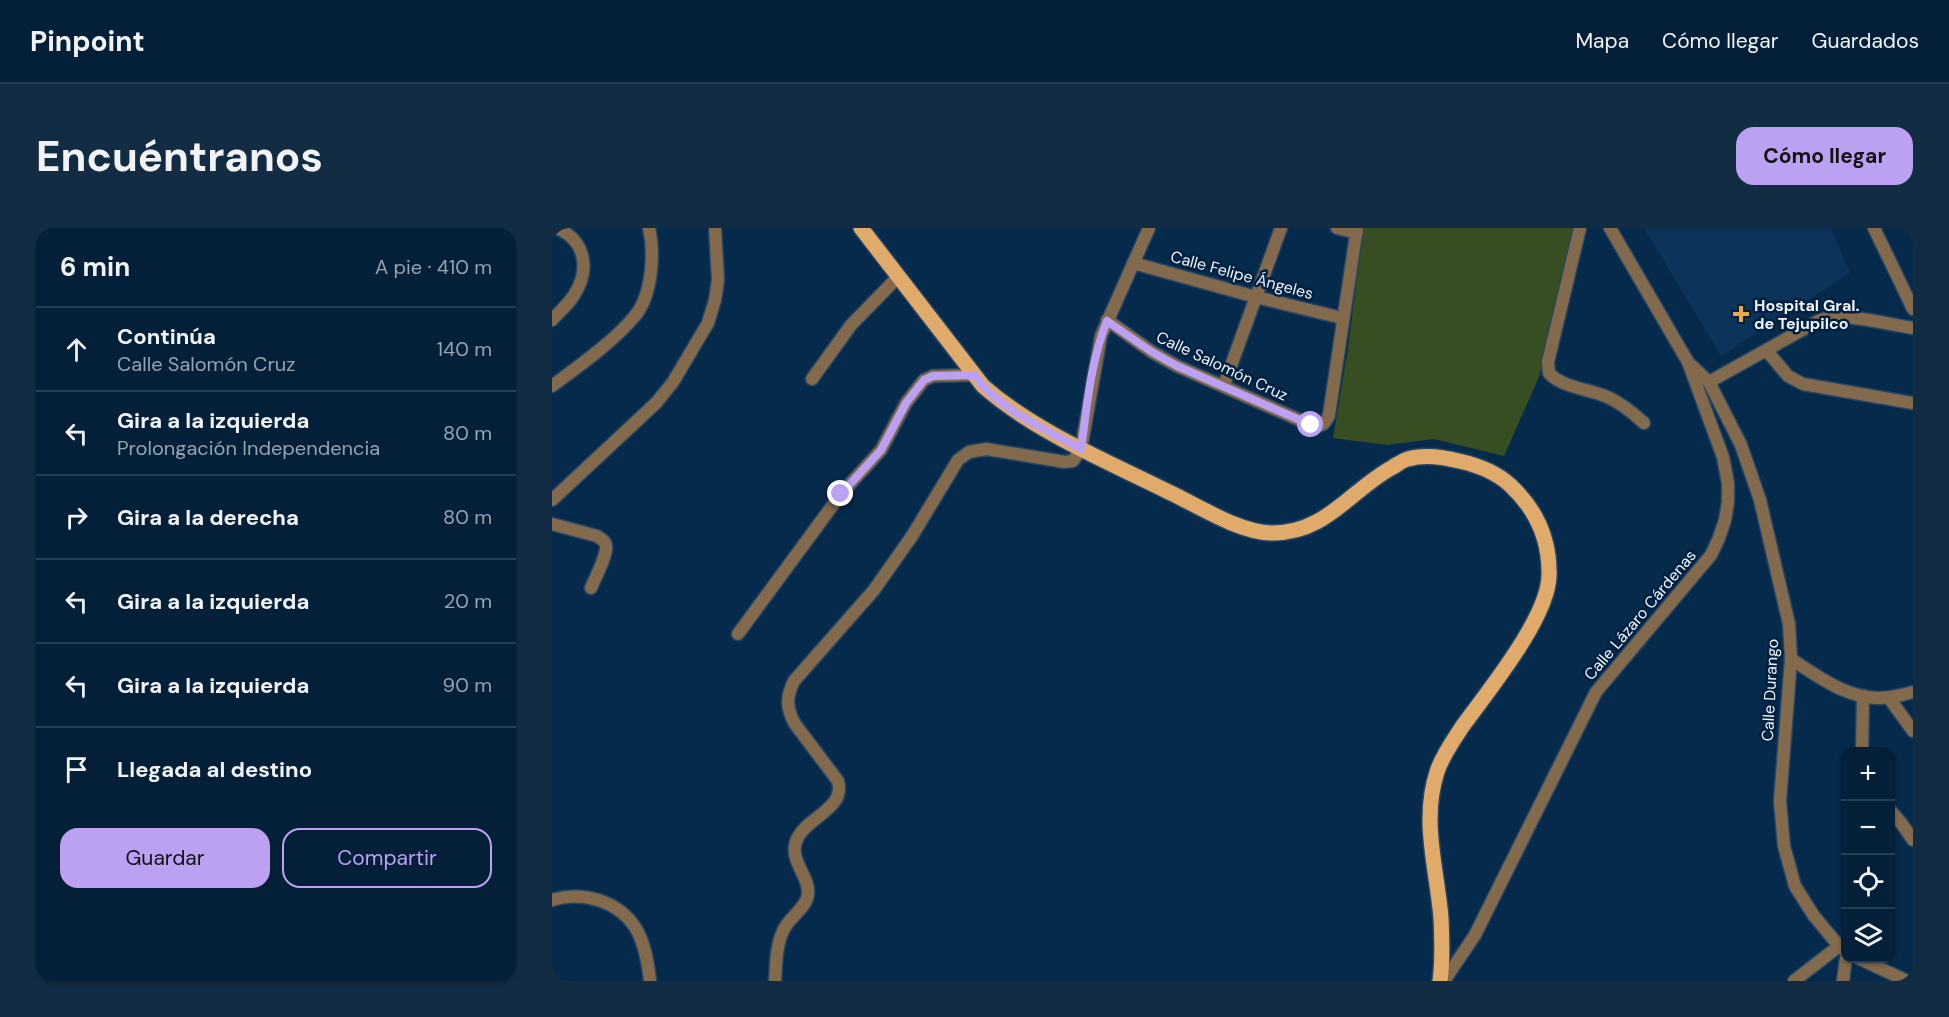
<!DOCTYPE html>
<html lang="es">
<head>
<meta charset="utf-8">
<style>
	:root { --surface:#042038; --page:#122d43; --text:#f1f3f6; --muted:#97a3ae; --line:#253e53; --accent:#bca0f2 }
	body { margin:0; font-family:"DM Sans",sans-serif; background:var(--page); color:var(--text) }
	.controls { position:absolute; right:18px; bottom:18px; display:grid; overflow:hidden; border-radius:12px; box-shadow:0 2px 4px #0004 }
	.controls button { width:54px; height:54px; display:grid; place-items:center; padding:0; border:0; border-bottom:2px solid var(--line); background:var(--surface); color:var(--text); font:30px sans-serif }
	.stop { position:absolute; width:18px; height:18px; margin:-14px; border:4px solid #bca0f2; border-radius:50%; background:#fff }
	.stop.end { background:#bca0f2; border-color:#fff; box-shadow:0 2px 6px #0008 }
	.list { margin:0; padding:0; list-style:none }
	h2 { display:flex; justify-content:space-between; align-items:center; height:78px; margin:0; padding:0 24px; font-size:26px }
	h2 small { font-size:20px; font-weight:400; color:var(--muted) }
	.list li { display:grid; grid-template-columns:39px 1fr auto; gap:18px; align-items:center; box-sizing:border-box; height:84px; padding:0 24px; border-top:2px solid var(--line) }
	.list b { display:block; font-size:22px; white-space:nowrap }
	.list p { margin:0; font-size:20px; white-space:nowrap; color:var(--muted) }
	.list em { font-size:20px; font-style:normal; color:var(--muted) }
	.actions { display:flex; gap:12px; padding:18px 24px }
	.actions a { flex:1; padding:14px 0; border:2px solid var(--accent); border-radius:18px; text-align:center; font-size:21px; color:var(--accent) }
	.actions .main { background:var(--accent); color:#111 }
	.icon { flex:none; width:33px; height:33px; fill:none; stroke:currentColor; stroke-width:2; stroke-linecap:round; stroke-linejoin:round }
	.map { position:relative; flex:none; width:1361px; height:753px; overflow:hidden; border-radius:18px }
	header { display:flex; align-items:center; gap:36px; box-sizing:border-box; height:84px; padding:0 30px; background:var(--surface); border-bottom:2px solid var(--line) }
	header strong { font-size:28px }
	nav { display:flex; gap:33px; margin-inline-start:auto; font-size:21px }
	.intro { display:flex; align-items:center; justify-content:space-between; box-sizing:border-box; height:144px; padding:0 36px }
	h1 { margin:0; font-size:42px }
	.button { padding:15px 27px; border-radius:18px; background:var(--accent); color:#111; font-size:21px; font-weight:700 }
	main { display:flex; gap:36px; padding:0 36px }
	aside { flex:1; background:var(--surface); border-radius:18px; box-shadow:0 2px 4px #0004 }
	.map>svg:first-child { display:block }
	.built { fill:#0c345a }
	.green { fill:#374e22 }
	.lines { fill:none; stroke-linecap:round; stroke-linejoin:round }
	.minor-casing { stroke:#274664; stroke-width:15 }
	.major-casing { stroke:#274664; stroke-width:18 }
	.minor { stroke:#846a4c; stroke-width:12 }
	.major { stroke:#e0ab6a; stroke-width:15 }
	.route { stroke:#bca0f2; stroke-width:8 }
	.poi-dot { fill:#f0a63f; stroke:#002040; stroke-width:2 }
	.labels { text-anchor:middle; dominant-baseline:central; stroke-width:5; stroke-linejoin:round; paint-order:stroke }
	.street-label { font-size:16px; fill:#eff4fa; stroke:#002040 }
	.poi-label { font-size:16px; font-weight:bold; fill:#eff4fa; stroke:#002040; text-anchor:start }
</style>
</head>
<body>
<header>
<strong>Pinpoint</strong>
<nav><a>Mapa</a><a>Cómo llegar</a><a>Guardados</a></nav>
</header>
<div class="intro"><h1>Encuéntranos</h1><a class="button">Cómo llegar</a></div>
<main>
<aside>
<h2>6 min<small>A pie · 410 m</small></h2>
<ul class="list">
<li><svg class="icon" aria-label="ahead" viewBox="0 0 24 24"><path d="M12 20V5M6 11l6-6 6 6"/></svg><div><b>Continúa</b><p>Calle Salomón Cruz</p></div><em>140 m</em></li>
<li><svg class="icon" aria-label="left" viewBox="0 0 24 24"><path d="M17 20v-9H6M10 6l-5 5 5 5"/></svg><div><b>Gira a la izquierda</b><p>Prolongación Independencia</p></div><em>80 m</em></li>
<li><svg class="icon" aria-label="right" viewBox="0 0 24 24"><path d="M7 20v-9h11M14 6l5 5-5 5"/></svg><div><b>Gira a la derecha</b></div><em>80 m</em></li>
<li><svg class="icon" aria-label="left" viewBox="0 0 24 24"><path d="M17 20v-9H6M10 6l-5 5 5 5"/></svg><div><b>Gira a la izquierda</b></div><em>20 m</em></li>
<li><svg class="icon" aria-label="left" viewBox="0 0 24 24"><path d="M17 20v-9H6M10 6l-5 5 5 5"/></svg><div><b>Gira a la izquierda</b></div><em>90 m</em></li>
<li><svg class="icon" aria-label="arrive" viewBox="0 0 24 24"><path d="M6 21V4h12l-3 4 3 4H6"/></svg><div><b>Llegada al destino</b></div></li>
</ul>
<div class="actions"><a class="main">Guardar</a><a>Compartir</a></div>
</aside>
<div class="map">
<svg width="1361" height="753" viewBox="0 0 1361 753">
	<rect width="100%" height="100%" fill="#062a4b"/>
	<!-- built -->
	<path class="built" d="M1092,0H1279L1298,45L1169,128Z"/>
	<!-- green -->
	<path class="green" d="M811,0H1025L987,149L952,228L882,211L835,217L781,210L796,120Z"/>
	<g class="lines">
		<!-- minor casing -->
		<g class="minor-casing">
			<g id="minor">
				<path d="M785,0L805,5"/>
				<path d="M1028,0L996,134L997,145C1009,159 1036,161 1053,168C1068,174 1080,184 1092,195"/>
				<path d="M1322,0L1361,81"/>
				<path d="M581,35L704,69L790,90"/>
				<path d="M0,92C7,84 17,76 22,67C39,41 33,11 4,0"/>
				<path d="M555,92L600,124L625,138L759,197C769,200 773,196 777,187L805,0"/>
				<path d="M1215,123L1236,148L1251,156L1361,175"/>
				<path d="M1139,137L1157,154L1189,217L1208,272L1237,396L1239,431L1228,573L1232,618L1243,658L1262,688L1287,718L1294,723"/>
				<path d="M260,151L299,97L346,49"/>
				<path d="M1157,154L1268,92C1295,84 1333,96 1361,100"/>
				<path d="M672,157L729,0"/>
				<path d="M0,158C27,138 61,114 82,89C100,69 103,25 97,0"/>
				<path d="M0,272L104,175L121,154L156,95L163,72L166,52L163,0"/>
				<path d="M0,296L45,308C49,311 54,313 54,318C55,328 43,350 39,360"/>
				<path d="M186,406L289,266L329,222L354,175L372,152L381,148L422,147"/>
				<path d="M1239,431C1268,450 1301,475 1338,469C1346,468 1354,466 1361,464"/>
				<path d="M1337,470L1361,503"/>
				<path d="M1310,524L1311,468"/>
				<path d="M1338,582L1350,596L1361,612"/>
				<path d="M0,672C30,663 65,672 83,699C93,715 96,735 98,753"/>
				<path d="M1306,730L1355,753"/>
				<path d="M223,753C224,737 224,718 231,703C236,690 255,680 256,666C258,647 234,631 246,609C256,589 294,580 286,553L243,496C234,480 234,469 242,453L322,362L360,308L406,232L417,224L434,221L513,234L521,233L529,221L549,108L597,0"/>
				<path d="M892,753L923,707L1044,464L1159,327L1167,310L1173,292L1176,274V255L1171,229L1136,134L1058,0"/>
				<path d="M1242,753L1287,718"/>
				<path d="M1291,753L1294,730"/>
			</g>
		</g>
		<!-- major casing -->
		<g class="major-casing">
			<path id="major" d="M309,0L431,158C483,204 557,234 619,265C648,279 687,304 719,305C774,306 798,262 841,239C846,236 851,232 856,231C873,226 891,229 907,233C925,237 944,244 958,257C985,282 998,311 997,348C996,390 936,463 910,499C901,513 890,528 885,544C869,593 885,641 889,690C890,711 891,732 888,753"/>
		</g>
		<!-- minor -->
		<use href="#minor" class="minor"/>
		<!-- major -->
		<use href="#major" class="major"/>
	</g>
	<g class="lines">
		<!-- route -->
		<path class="route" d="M289,266L329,222L354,175L372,152L381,148L422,147C448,182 491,200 529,221C535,178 539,132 555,93L600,124L625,138L759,197"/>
	</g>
	<!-- markers -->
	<path class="poi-dot" d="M1186 77h6v6h6v6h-6v6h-6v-6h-6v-6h6z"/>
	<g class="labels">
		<!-- street labels -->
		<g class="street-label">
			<text transform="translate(690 47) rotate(15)">Calle Felipe Ángeles</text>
			<text transform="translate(670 138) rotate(25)">Calle Salomón Cruz</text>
			<text transform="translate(1088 387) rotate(-50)">Calle Lázaro Cárdenas</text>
			<text transform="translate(1218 462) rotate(-87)">Calle Durango</text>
		</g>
		<!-- poi labels -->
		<g class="poi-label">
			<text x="1202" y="77">Hospital Gral.<tspan x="1202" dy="18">de Tejupilco</tspan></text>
		</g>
	</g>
</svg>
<div class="controls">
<button>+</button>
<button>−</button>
<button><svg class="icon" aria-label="locate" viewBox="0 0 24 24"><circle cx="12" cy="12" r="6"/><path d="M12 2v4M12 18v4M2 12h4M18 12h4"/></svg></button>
<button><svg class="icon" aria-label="layers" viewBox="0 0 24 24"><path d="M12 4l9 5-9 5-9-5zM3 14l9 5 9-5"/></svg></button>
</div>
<div class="stop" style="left:759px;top:197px"></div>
<div class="stop end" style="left:289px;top:266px"></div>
</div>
</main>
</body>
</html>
